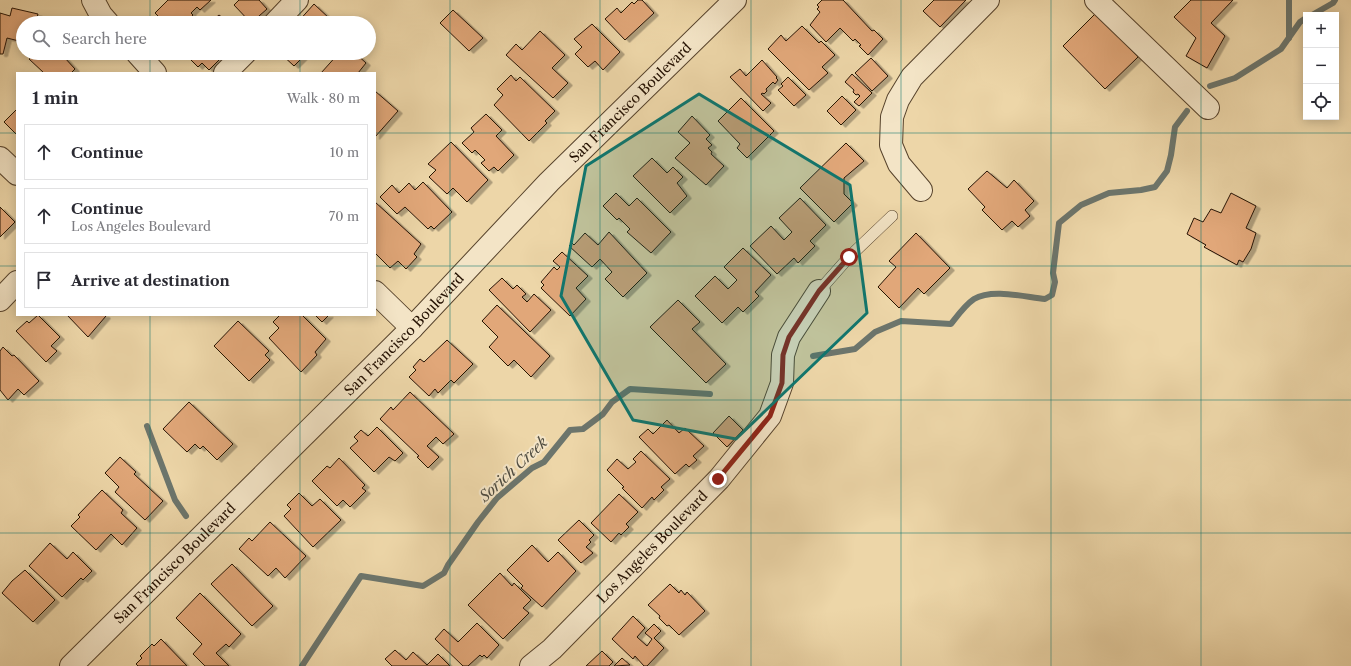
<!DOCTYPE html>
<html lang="en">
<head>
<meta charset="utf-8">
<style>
	:root { --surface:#fff; --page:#f7f7f7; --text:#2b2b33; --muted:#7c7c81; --line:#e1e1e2 }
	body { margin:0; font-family:"Libre Caslon Text",serif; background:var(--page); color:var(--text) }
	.controls { position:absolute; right:12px; top:12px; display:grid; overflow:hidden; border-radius:0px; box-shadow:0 2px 10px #0003 }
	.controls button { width:36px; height:36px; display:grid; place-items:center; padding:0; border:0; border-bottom:1px solid var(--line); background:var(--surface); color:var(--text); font:20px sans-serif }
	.stop { position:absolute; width:12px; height:12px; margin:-9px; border:3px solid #8f2418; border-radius:50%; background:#fff }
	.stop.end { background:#8f2418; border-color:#fff; box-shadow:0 1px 4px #0008 }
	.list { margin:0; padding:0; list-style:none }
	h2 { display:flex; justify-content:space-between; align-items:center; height:52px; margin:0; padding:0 16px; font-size:17px }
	h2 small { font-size:13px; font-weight:400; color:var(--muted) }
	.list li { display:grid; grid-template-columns:26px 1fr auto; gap:12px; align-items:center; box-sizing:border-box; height:56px; margin:0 8px 8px; padding:0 8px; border:1px solid var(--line); border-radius:0px }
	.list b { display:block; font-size:15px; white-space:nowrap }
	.list p { margin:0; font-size:13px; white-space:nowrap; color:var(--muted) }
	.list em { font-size:13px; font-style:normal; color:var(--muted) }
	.icon { flex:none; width:22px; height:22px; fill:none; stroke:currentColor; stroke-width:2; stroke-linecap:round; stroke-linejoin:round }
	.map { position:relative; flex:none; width:1351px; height:666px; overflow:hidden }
	.search { position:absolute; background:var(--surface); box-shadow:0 2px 10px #0003; left:16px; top:16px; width:360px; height:44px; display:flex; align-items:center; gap:10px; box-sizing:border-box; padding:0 14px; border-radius:22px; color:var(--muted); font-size:15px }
	.panel { position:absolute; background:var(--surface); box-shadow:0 2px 10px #0003; left:16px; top:72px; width:360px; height:244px; border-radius:0px }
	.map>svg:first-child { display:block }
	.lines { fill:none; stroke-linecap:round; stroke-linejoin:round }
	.stream { stroke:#6c756c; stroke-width:6 }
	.building { fill:#e1a779; stroke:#251203; filter:url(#shadow) }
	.service-casing { stroke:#57432c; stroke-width:12 }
	.minor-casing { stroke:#57432c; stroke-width:24 }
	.service { stroke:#f3e4c6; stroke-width:11 }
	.minor { stroke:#f3e4c6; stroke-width:22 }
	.route { stroke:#8f2418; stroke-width:5 }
	.marked { fill:#0f766e; fill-opacity:0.2; stroke:#0f766e; stroke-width:3; stroke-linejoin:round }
	.grid { fill:none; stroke:#0f766e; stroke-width:1; stroke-opacity:0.55 }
	.labels { text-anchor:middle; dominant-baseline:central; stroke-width:4; stroke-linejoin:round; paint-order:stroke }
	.street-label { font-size:14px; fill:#251203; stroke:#f3e4c6 }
	.water-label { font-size:15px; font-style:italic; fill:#4f4c40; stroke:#f3e4c6 }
</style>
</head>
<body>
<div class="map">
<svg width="1351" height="666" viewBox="0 0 1351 666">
	<defs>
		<filter id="shadow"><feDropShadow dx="4.5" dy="2.5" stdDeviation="0" flood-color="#0004"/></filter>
	</defs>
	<rect width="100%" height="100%" fill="#edd6a8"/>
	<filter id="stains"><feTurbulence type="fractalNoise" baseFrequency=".005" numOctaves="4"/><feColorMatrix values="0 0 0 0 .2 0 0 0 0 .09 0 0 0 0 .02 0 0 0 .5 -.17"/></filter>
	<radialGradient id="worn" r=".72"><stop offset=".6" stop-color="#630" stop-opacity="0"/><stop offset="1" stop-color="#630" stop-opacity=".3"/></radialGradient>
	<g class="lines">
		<!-- stream -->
		<g class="stream">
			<path d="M1289,0V38"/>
			<path d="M1312,15L1333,3L1335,0"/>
			<path d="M1210,86L1235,78L1281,49L1300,22L1306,18"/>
			<path d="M813,356L855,349L875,332L901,321L951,324C958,315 965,305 974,299C992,288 1025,297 1045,299L1052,295L1055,282L1053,273L1059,223L1081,205L1109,193L1141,190L1155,187L1167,171L1171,155L1175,127L1187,111"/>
			<path d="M147,426L175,500L186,516"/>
			<path d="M302,666L361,576L423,586L444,573L448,565L478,522L497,498L532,468L544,462L570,430L583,429L603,414L612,402L630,389L710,394"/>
		</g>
	</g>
	<!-- building -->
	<g class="building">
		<path d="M168,0H211L200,10L197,7L191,13L193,15L191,17L192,18L188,23H170L168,21L165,23L155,13Z"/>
		<path d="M239,0H259L267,9L251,23L234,5Z"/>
		<path d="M638,0H642L654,13L625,40L605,19L617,8L621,13L632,2L634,4Z"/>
		<path d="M822,0H843L872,31L874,30L883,39L868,55L859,46L861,45L855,39L853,41L840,28L826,42L810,25L820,12L817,9L819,7L817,5Z"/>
		<path d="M934,0H966L940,27L923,11Z"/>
		<path d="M1191,0H1233L1211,23L1225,36L1207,68L1186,56L1196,38L1174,17Z"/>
		<path d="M314,4L330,19L327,23H297Z"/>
		<path d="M12,8L38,14L35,23H23V42L7,38L3,54H0V13L10,16Z"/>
		<path d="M453,10L483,38L469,51L440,23Z"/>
		<path d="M1095,14L1138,57L1105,89L1063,46Z"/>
		<path d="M219,15L223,18L219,23H208L212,19L213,20Z"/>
		<path d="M592,24L620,52L603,70L595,61L588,67L575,54L582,47L574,39Z"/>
		<path d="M802,26L819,43L821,41L835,55L822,67L828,73L809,90L768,49L781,35L786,41Z"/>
		<path d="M540,31L565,55L552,68L568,83L553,98L506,55L516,44L522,50Z"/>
		<path d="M35,53H69L64,57L75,69L71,73H44L29,59Z"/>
		<path d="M191,53H226L209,70L202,63L198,67L190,59L194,56Z"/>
		<path d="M280,53H307L294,66Z"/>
		<path d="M339,53H355L366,63L358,73H321Z"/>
		<path d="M871,58L888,76L872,91L855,73Z"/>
		<path d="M762,60L777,77L776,78L778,80L775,84L773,82L766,89L767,91L764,94L763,93L761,94L771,103L763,111L730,77L740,69L746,76Z"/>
		<path d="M852,74L872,93L859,106L854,102L860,96L858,94L856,95L853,92L854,90L845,82Z"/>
		<path d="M511,75L516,81L520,77L555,111L545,121L547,123L529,141L494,105L503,95L497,89Z"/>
		<path d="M788,77L806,95L794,106L778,90L783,86L781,84Z"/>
		<path d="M375,91L398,111L375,137Z"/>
		<path d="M842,96L856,110L841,125L827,111Z"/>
		<path d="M741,98L774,131L747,158L737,148L740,144L718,121Z"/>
		<path d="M17,109V135L4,122Z"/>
		<path d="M486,114L502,130L496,136L514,155L498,171L494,167L489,171L481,163L485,160L475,150L472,153L462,143L474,132L471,128Z"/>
		<path d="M692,116L710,135L706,139L712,145L708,148L712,152L711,154L724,166L706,185L675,158L690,143L678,132Z"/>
		<path d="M451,142L488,180L467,202L453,188L447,194L429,177L436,170L428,164Z"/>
		<path d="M846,143L864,161L844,178V194L853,203L834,222L800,188Z"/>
		<path d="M652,158L667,173L673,167L683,177L677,183L687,196L670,213L633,176Z"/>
		<path d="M987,171L1007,188L1014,180L1034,201L1025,210L1030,216L1018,227L1012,221L1002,230L982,210L985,207L968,189Z"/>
		<path d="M423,182L452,212L434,229L431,226L428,229L405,207L397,214L380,197L392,185L399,193L409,183L415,190Z"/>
		<path d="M616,193L629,206L637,198L671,232L651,253L627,232L630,229L619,218L617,220L603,206Z"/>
		<path d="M1231,193L1256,206L1246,228L1256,233L1251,249L1243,262L1239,260L1237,265L1204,247L1206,245L1187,234L1194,218L1203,222L1211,209L1221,213Z"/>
		<path d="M800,198L826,225L810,241L815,246L798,263L794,258L777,274L750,246L771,226L784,240L792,232L779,218Z"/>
		<path d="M375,202L421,244L414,254L417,257L406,269L398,261L390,268L375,253Z"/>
		<path d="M0,207L15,222L0,237Z"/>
		<path d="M609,232L647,273L623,297L605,279L612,272L600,259L592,267L569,246L572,243L574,245L585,233L598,245Z"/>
		<path d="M916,233L950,268L924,294L918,288L899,308L878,287L896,267L889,261Z"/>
		<path d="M743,248L771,275L755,292L759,296L743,312L738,307L722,323L695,296L715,276L728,289L737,280L724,267Z"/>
		<path d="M562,252L588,276L576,288L586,299L570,316L541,288L544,285L541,282L554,267L557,270L560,267L553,261Z"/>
		<path d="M502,278L513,289L517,285L526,294L522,297L527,302L534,294L551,310L530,332L489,290Z"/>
		<path d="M678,300L700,322L692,329L726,364L706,383L650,327Z"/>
		<path d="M497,305L550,356L531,377L514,360L508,366L489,347L498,337L482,321Z"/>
		<path d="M38,315L60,337L51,346L57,351L46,362L16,331L27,321L29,323Z"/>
		<path d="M67,315H105L106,316L88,337Z"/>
		<path d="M280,315H302L326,339L315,352L317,355L301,372L269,338L279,328L273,322Z"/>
		<path d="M315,315H329L322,322Z"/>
		<path d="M238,321L269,351L265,355L270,360L249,381L214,346Z"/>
		<path d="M447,340L473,364L454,383L451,380L438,393L435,389L429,396L409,377L416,370L413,367L420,359L424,362Z"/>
		<path d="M3,347L12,356L14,355L39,381L24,395L18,389L8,400L0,390V351Z"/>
		<path d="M410,392L454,434L443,444L436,437L427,446L439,457L428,468L417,457L419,456L380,419L391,407L393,410Z"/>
		<path d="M189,402L233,444L217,460L203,446L200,449L195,444L187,452L163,429Z"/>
		<path d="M729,416L743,430L727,447L713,433Z"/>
		<path d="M667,420L679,433L685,428L704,446L693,456L697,460L689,467L686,464L675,474L639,437L648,429L653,434Z"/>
		<path d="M377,427L403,453L395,461L389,457L374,472L350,448L358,441L354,437L361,430L368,436Z"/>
		<path d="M641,451L670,479L661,487L664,490L654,500L652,497L642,508L622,488L624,487L607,470L617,459L628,469L636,462L633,459Z"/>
		<path d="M120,457L136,472L134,474L163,501L145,520L115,492L119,487L105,473Z"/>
		<path d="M339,458L365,485L362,488L366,491L350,507L343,500L337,506L312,481L327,466L330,468Z"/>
		<path d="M102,490L123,510L121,513L137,528L122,545L111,534L96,550L71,526L80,517L78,515Z"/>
		<path d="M299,493L312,506L320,499L341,520L313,547L284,516L291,509L287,505Z"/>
		<path d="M619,494L638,512L626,524L629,527L621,535L619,533L611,542L591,523Z"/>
		<path d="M579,520L594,535L589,540L591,542L586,547L593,553L581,563L558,540Z"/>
		<path d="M270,522L306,556L285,578L276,568L268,576L239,549L249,538L252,541Z"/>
		<path d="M50,543L67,559L73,552L92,571L83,580L81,578L62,597L29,566Z"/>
		<path d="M532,545L548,562L558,552L576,571L542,607L521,588L523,586L507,570Z"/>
		<path d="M232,564L273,606L252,626L211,584Z"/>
		<path d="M25,570L55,600L33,622L2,593L12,581Z"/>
		<path d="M500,573L512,586L514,583L531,600L523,608L529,613L503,639L468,605Z"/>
		<path d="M670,584L679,593L681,590L685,595L687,592L705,611L679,635L669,625L667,626L659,618L660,616L648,605Z"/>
		<path d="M200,593L241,634L229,647L226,644L216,653L229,666H205L193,654L202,644L176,618Z"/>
		<path d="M633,616L645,628L637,637L647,646L652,639L645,633L654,624L661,631L654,638L664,648L647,666H644L635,656L633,659L612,639Z"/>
		<path d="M477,623L499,645L487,658L484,655L482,657L480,655L468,666H463L435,639L444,629L458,642Z"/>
		<path d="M161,639L187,666H138L136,664L142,658L140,656L152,644L154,646Z"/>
		<path d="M395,650L406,660L413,652L427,665L438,654L450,666H392L385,659Z"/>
		<path d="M602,651L613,662L609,666H586Z"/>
		<path d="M622,658L630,665L614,666Z"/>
	</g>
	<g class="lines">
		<!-- service casing -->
		<g class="service-casing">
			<path id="service" d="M819,291L849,257L892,216"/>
		</g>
		<!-- minor casing -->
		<g class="minor-casing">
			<g id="minor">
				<path d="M93,0L101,15L108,23"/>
				<path d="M1096,0L1208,108"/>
				<path d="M275,23L297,0"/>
				<path d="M137,53L155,73"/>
				<path d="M225,73L245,53"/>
				<path d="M0,158L17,174"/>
				<path d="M921,190L899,164L891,145L892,117L898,100L912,77L988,0"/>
				<path d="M375,292L412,328"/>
				<path d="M0,300L17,282"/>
				<path id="s1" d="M71,666L412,328L549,182L735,0"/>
				<path id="s2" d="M531,666L552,649L719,479L770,416L782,383L783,355L789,337L819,291"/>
			</g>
		</g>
		<!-- service -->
		<use href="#service" class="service"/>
		<!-- minor -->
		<use href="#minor" class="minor"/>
	</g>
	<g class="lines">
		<!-- route -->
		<path class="route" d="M718,479L770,416L782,383L783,355L789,337L819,291L849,257"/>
	</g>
	<!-- marked area -->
	<path class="marked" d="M699,94L850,185L867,313L736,439L633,420L561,296L586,166Z"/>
	<!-- grid -->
	<path class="grid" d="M150,0V23M300,0V23M450,0V666M600,0V666M751,0V666M901,0V666M1051,0V666M1201,0V666M150,53V73M300,53V73M0,133H17M375,133H1351M0,266H17M375,266H1351M150,315V666M300,315V666M0,400H1351M0,533H1351"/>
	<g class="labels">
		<!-- street labels -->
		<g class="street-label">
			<text stroke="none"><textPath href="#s1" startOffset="794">San Francisco Boulevard</textPath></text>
			<text stroke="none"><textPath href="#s1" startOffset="470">San Francisco Boulevard</textPath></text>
			<text stroke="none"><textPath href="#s2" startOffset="170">Los Angeles Boulevard</textPath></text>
			<text stroke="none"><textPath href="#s1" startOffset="146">San Francisco Boulevard</textPath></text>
		</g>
		<!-- water labels -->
		<g class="water-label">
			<text transform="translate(513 469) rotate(-43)">Sorich Creek</text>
		</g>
	</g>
	<rect width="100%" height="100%" filter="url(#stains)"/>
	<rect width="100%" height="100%" fill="url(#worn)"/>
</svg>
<div class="controls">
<button>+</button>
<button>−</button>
<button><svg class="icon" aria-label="locate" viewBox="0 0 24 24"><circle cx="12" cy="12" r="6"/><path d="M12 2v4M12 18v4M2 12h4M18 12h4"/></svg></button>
</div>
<div class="stop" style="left:849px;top:257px"></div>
<div class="stop end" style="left:718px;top:479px"></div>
<div class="search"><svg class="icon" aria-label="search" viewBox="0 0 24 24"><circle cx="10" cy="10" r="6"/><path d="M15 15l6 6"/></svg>Search here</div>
<section class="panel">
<h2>1 min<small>Walk · 80 m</small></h2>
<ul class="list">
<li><svg class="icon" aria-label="ahead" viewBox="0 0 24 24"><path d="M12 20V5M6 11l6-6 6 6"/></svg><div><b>Continue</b></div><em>10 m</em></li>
<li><svg class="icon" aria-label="ahead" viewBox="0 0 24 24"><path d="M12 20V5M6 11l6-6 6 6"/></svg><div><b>Continue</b><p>Los Angeles Boulevard</p></div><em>70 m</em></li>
<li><svg class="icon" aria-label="arrive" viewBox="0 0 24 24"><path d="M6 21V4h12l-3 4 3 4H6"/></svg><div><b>Arrive at destination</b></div></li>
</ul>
</section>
</div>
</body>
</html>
